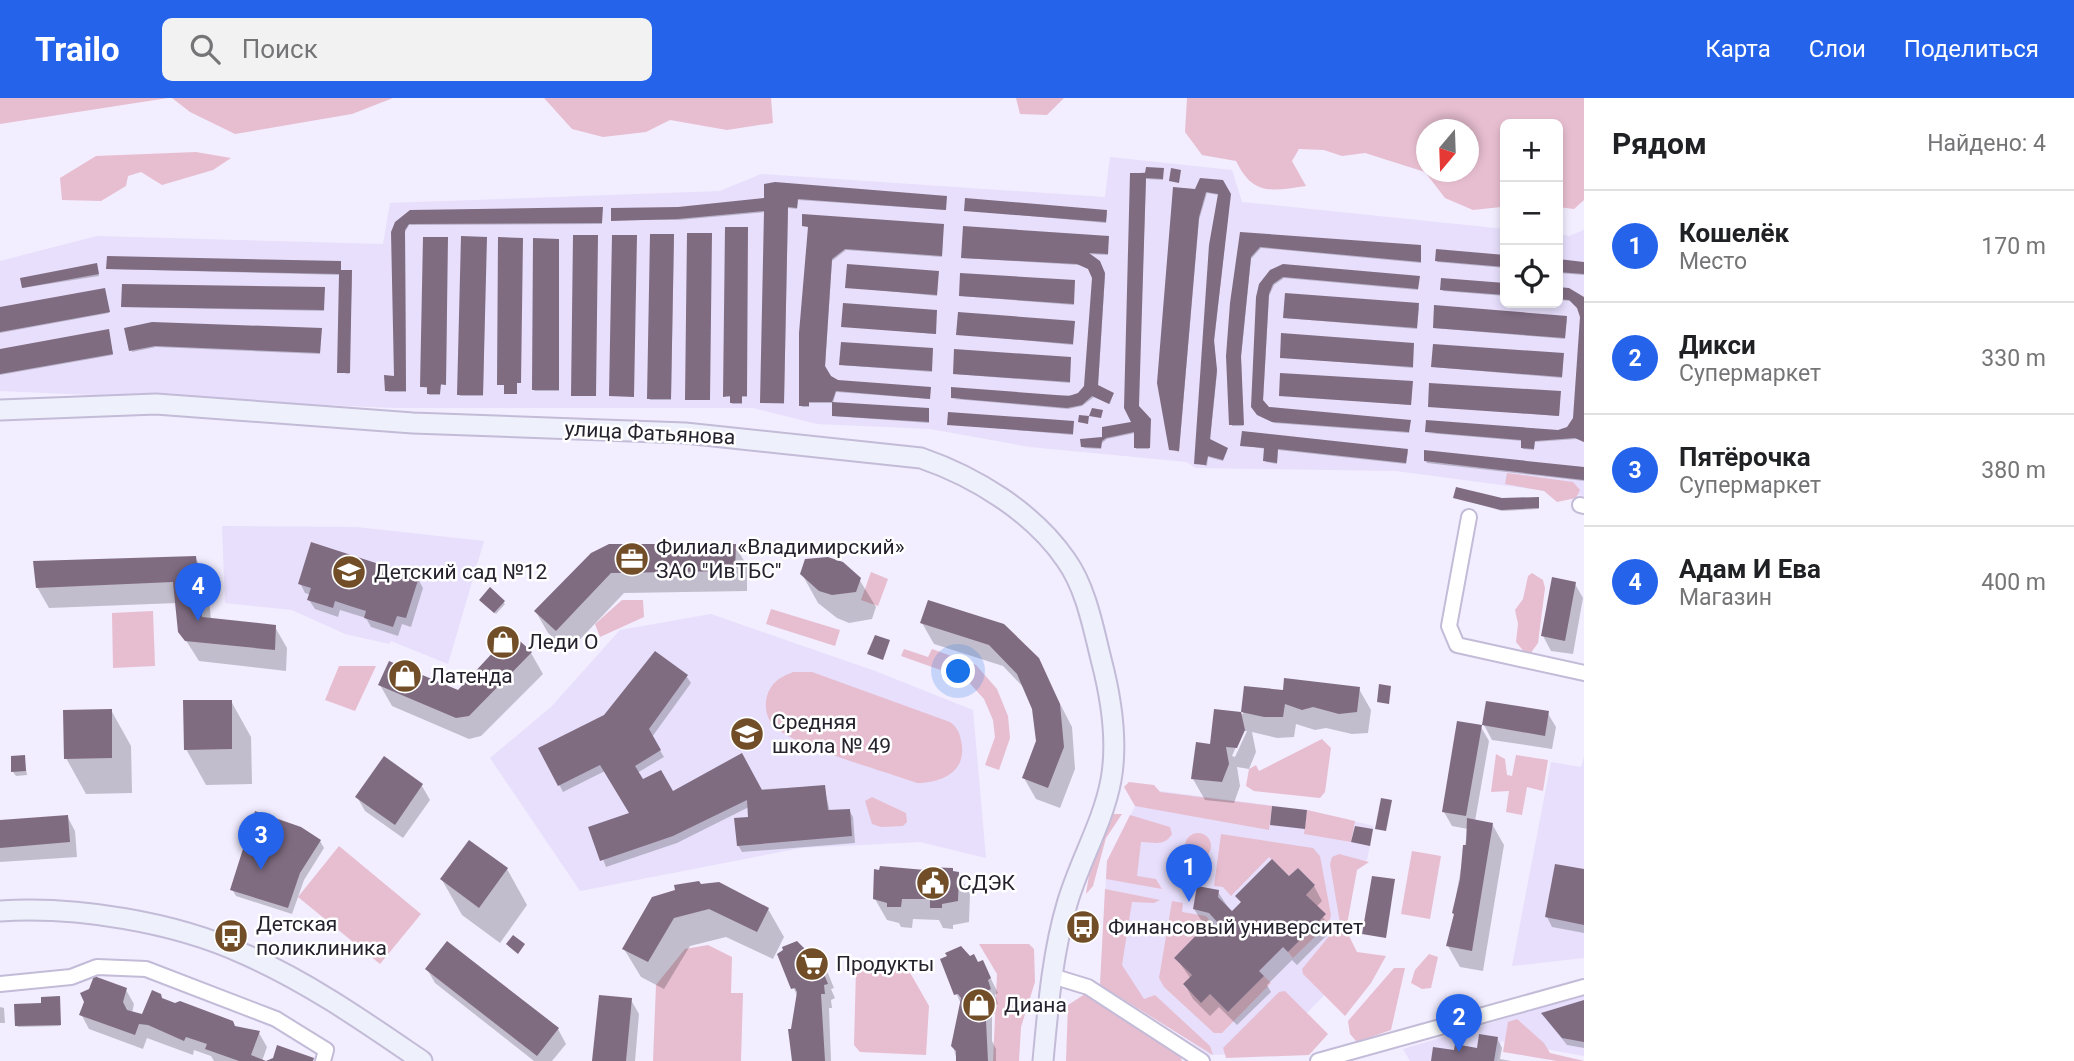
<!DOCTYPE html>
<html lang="ru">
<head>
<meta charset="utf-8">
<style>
	:root { --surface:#fff; --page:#f2f2f2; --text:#202124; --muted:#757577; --line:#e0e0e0; --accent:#2563eb }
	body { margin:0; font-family:Roboto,sans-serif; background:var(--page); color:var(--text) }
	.controls { position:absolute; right:21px; top:21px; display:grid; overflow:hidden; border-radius:10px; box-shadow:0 4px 10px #0003 }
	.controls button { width:63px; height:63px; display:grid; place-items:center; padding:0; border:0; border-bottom:2px solid var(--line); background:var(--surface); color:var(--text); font:35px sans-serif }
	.compass { position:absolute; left:1416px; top:21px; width:63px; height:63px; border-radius:50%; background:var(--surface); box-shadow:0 4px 10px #0003; rotate:199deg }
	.you { position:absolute; left:959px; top:574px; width:24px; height:24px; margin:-18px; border:5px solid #fff; border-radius:50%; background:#1a73e8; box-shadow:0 0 0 10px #1a73e833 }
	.badge { display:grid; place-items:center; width:46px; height:46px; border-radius:50%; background:var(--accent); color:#fff; font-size:23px; font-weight:700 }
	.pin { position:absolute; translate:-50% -58px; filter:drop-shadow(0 2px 4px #0008) }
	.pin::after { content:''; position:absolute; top:37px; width:24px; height:21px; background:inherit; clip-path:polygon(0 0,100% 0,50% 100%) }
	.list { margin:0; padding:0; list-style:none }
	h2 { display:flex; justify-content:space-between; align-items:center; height:91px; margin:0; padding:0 28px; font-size:30px }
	h2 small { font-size:23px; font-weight:400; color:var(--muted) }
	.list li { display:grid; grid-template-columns:46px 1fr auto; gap:21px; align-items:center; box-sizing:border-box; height:112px; padding:0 28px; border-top:2px solid var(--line) }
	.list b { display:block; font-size:26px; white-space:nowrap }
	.list p { margin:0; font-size:23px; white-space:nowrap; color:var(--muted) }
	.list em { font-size:23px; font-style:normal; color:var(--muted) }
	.icon { flex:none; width:38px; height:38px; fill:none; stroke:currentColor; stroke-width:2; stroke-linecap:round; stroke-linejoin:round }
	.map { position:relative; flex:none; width:1584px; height:963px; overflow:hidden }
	header { display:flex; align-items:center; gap:42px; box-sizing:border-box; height:98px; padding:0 35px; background:var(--accent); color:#fff }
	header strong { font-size:33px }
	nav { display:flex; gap:38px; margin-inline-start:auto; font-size:24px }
	.search { width:490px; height:63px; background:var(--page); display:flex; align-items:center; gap:18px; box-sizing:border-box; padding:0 24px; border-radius:10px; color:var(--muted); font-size:26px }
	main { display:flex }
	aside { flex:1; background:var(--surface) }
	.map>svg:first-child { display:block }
	.built { fill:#e7dffc }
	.green { fill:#e7bed0; fill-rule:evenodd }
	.shadow { fill:#0003; fill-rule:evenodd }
	.building { fill:#806c81 }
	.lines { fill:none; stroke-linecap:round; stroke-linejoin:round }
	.street-casing { stroke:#c3bbd7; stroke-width:18 }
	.secondary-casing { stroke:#c3bbd7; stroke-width:23 }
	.street { stroke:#fff; stroke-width:14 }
	.secondary { stroke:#eef1fb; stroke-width:19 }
	.labels { text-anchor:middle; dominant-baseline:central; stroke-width:5; stroke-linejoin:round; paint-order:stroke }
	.street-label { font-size:21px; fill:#25222d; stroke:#fff }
	.poi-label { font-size:21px; fill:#25222d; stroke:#fff; text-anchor:start }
</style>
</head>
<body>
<header>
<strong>Trailo</strong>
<div class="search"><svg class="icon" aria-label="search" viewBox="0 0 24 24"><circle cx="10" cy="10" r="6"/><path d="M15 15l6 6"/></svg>Поиск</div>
<nav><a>Карта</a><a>Слои</a><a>Поделиться</a></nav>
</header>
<main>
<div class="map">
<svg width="1584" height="963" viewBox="0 0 1584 963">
	<rect width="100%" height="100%" fill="#f2edff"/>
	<!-- built -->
	<g class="built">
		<path d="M1110,59L1232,72L1242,104L1505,131V205H1558V136L1569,138L1584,132V398L1396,373L1195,370L1187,364L1030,349L930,331L817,326L753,310H395L0,293V163L97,138L383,146L390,105L720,93L761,76L1105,99Z"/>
		<path d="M222,428L356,429L484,443L448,566L391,543L389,546L345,536L292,512L225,505Z"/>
		<path d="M711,516L875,573L973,612L986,760L920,744L801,750L580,793L490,660L551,609L620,532Z"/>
		<path d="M1584,659V860L1512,868L1551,664L1581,669Z"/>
		<path d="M1144,691L1307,712L1374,728L1367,762L1351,767L1335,886L1268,955L1210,957L1139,909L1100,887L1107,763Z"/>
		<path d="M1584,897V958L1501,943L1497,963H1410L1403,951Z"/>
	</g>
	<!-- green -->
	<g class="green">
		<path d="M0,0H168L0,26Z"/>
		<path d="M172,0H393L352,16L235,36L190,14Z"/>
		<path d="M544,0H771L773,25L727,32L670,22L646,34L603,39L572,31Z"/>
		<path d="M1016,0H1064L1047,17L1020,16Z"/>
		<path d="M1187,0H1584V102L1574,111L1558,109V26H1505V107L1501,109L1473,112L1445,100L1425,74L1365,55L1342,58L1324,52L1299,51L1292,63L1306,88C1272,93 1253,98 1236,63L1202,57L1185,34ZM1426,32H1468V74H1426Z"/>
		<path d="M196,54L231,60L213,72L162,87L141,74L128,78L126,88L101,103L62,102L60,80L96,58Z"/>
		<path d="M1507,375L1573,384L1580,392L1576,400L1557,404L1544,393L1505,386Z"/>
		<path d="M871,474L888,481L878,508L861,502Z"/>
		<path d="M1532,475L1543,482L1545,490L1538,545L1530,556L1525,555L1516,544L1518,526L1515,512L1523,501L1528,478Z"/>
		<path d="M622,502H643L644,519L600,539L595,526Z"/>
		<path d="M771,511L840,532L835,548L766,526Z"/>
		<path d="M153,513L155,568L113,570L112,515Z"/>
		<path d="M904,551L928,559L932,551L976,567L997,591L1008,618L1010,640L999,672L985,667L995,639L993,622L984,601L966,581L901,558Z"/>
		<path d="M339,568H376L355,613L325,602Z"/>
		<path d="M793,574H812L950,624C959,631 960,636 962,648C965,675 940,685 917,685C881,672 806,652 777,631C768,624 765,613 766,603C769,586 778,580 793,574Z"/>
		<path d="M1322,641L1331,650L1325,694L1320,700L1254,693L1246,688L1249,671L1256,667L1259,673Z"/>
		<path d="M1496,656L1505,661L1507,677L1512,678L1516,657L1548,662L1543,693L1527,689L1522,717L1506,714L1509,693L1491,694Z"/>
		<path d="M1129,684L1154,687L1160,694L1272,708L1269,732L1135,708L1124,689Z"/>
		<path d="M872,699L906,715L907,724L903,728L881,729L872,726L865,703Z"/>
		<path d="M1307,712L1355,723L1351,744L1304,736Z"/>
		<path d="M1113,716H1122L1106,740L1093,788L1086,796L1091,764L1107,720Z"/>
		<path d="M1130,717L1170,729L1172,736C1164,749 1154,744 1141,744L1137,778L1156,781L1162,791L1106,781L1107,763Z"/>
		<circle cx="1198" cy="748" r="13"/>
		<path d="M1221,736L1313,750L1320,758L1331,817L1329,825L1293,860L1288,854L1325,816L1306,797L1315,787L1298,770L1289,778L1269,759L1231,798L1223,789L1214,788Z"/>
		<path d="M339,748L421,816L380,866L298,799Z"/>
		<path d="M1412,753L1441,758L1430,821L1401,816Z"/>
		<path d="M1339,756L1369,764L1357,772L1346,832L1357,854L1386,858L1371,885L1345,918L1303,876L1302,871L1340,825L1330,766L1332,759Z"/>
		<path d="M1105,791L1160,802L1154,805L1132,804L1122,867L1144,901L1155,897L1210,948L1213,957L1100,887Z"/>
		<path d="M1172,803L1183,805L1182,814L1206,818L1210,823L1174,860L1192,877L1183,887L1201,904L1210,896L1228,914L1264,878L1271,885L1222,935H1214L1164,889L1159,880Z"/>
		<path d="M979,846H1029L1034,851L1035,884L1021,929L1019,963H993L997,876Z"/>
		<path d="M708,847L732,859L731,895H743L741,963H653L656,887L685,851Z"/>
		<path d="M1429,856L1438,859L1431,890L1422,891L1411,885L1415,872Z"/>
		<path d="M1394,870H1405L1391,932L1357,944L1350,936L1348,923Z"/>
		<path d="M856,871H908L929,908L926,957L860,954L854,947Z"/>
		<path d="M1285,893L1328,936L1309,957L1226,960L1223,950L1279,894Z"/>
		<path d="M1085,896L1179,955L1182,963H1066L1068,907Z"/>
		<path d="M1517,921L1544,945L1550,955L1584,963H1557L1503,954L1508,924Z"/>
	</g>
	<!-- shadow -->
	<g class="shadow">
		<path d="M1163,72V82L1146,81L1138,310L1150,324L1149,351H1136L1135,335L1107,341L1102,345L1101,351L1083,350L1134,325L1132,76Z"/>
		<path d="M1201,82L1230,99L1214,245L1217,275L1210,343L1227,353L1223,363L1208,359L1207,368L1196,365L1219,97L1207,95L1199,122L1179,354L1171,351L1196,92Z"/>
		<path d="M766,88L946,101V112L798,102L797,111L788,110L784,306L762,305L766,114L679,122H613L678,111L766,102Z"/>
		<path d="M965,112L1107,115L1106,125Z"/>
		<path d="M602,113V126L409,127L405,134L406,294H388L396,279V125Z"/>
		<path d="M804,127L943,128L942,159L846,152L832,163L825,270L829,279L838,284L930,291V301L836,294L833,305H809V309H802L810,130Z"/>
		<path d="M747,131V299H742V306H732V299L725,298Z"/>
		<path d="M1242,136L1421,150V165L1261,150L1251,161L1241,260L1243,328H1232Z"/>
		<path d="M674,139L671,302H650L649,300Z"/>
		<path d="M1108,140V157L1087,156L1098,164L1105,178L1098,289L1113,296L1110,306L1094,299L1082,308L1068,311L954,301L1079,297L1086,289L1093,180L1090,171L1079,167L963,160Z"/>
		<path d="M447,141L446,287H440V297H429L428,290L422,289Z"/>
		<path d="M486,142L483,298H460L459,296Z"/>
		<path d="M558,142L559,293H535L534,292Z"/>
		<path d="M1437,153L1505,158V170L1437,164Z"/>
		<path d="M1558,163L1584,165V177L1558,175Z"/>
		<path d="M340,165L341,174L352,176L349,276L339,274L341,177L108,171Z"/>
		<path d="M97,168L99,178L23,190L22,181Z"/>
		<path d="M1271,173L1419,180L1418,192L1284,180L1274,187L1269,198L1263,304L1268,311L1410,325L1409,335L1274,325L1260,318L1253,308Z"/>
		<path d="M938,175L937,198L847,189Z"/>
		<path d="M1442,182L1505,187V198L1443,193Z"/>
		<path d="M1074,184V207L961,198Z"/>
		<path d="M1558,191L1569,192L1584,203V344L1577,341L1534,344V352L1523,351V343L1427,335L1558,334L1568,331L1575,321L1581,219L1579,211L1571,203L1558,202Z"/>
		<path d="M324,192V213L123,209Z"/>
		<path d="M105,193L109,215L0,235V211Z"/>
		<path d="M1419,209L1417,231L1285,220Z"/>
		<path d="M936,213V236L843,228Z"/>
		<path d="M1567,221L1565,241L1434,230Z"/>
		<path d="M1074,226L1073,247L958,236Z"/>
		<path d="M126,231L321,233L320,256L156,249L132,254Z"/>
		<path d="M109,235L113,257L0,277V253Z"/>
		<path d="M1413,247V270L1281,259Z"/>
		<path d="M932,252V274L841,267Z"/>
		<path d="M1563,257L1562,280L1433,269Z"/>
		<path d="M1070,261V285L954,276Z"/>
		<path d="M1412,286L1411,307L1281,297Z"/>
		<path d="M1560,297L1559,318L1430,308Z"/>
		<path d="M928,312L929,325L833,318Z"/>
		<path d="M1073,325V337L949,326Z"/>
		<path d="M1242,347L1408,354L1406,366L1278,352L1277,366L1266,364V351Z"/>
		<path d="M1426,363L1584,369V383L1427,365Z"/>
		<path d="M1455,399L1539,402V411L1502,413Z"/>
		<path d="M735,447L747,468V493L624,495L569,553L548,535L536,514L592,457Z"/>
		<path d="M195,459L207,480L211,522L275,529L287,550L286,573L199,563L180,533L177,505L49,510L37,489Z"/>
		<path d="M802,476L859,481L876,509L872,521L849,525L837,520L818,505Z"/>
		<path d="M418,481L423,490L411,529L402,526L398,538L371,529L366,520L340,512L338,519L315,511L309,502L311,497L305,495L300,485Z"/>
		<path d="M1575,486L1583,500L1573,556L1551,553L1543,538Z"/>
		<path d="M490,492L505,506L496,516L482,503Z"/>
		<path d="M922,525L1037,561L1072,629L1075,671L1060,710L1036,701L1024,680L1038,643L1033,611L1025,591L1003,568L934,546Z"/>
		<path d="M512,537L531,555L543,576L481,638L469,641L392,608L380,587L458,595Z"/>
		<path d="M655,555L687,579L691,585L652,639L664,659L637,675L643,684L672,696L824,688L830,714L849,712L853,719L855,745L742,754L738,747L750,720L749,709L677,745L606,769L591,730L631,716L605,673L563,694L541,651L605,618Z"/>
		<path d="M1246,590L1285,594L1359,591L1371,612L1368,635L1352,636L1326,630L1315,632L1296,626L1294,639L1277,640L1252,634L1256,654L1249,671L1237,669L1240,688L1234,705L1205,702L1193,681L1211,648L1215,613L1243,616ZM1243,633H1247L1235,659L1232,658Z"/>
		<path d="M231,603L251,639L252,686L206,687L186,651Z"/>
		<path d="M111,612L131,648L132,695L86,696L66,660Z"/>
		<path d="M1547,614L1556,629L1552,651L1492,642L1484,627Z"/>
		<path d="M1481,629L1489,643L1475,723L1492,726L1504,747L1483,873L1460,869L1448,848L1456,819L1453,815L1468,731L1452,728L1444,714Z"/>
		<path d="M24,659L27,677L16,678L13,674Z"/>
		<path d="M422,688L430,702L403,740L365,713L357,699Z"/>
		<path d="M67,718L75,733L77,759L0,764V723Z"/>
		<path d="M320,743L324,750L304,782L292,816L236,798L232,791Z"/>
		<path d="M507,771L527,807L500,845L462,817L442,782Z"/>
		<path d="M1298,773L1314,788L1322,803L1316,809L1332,832L1297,867L1292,862L1267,887L1271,894L1237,927L1219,909L1210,918L1193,901L1185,887L1191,881L1176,860L1209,827L1203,825L1194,811L1218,794L1232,815L1242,806L1238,798L1289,781Z"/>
		<path d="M1584,773V835L1552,829L1547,819Z"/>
		<path d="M954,775H958L970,796L969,824L953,827V831L943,830L939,822L913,821L912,830L901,829L899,825L887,822L875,801Z"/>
		<path d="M700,788L768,811L784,839L773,861L726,839L690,848L664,891L641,879L624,851Z"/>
		<path d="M779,856L819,858L827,873L834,890L831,891L835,900L831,902L832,910H829L831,963H793L792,932L798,900Z"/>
		<path d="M942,862L978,866L990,879L998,895L995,897L998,906L994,908L995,916H992V943L996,951V963H957L953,948L961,906Z"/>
		<path d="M427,871L558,931L566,946L552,963H534L435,885Z"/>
		<path d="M126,892L134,906L132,915L143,918L163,902L235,930L259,935L267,949L262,963H214L211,958L194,952L193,957L147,940L143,951L89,931L81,916Z"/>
		<path d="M60,901V928L17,929L42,907Z"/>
		<path d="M631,902L639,916L635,963H594Z"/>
		<path d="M1584,904V950L1567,947L1547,922Z"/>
		<path d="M0,909L4,910L5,925H0Z"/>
		<path d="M1497,940L1502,950L1500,961L1511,963H1433L1456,954L1479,952Z"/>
	</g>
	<!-- building -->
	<g class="building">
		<path d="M1146,69L1164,70L1163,81L1146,80L1139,308L1151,321L1150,350H1134V334L1106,340L1102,343L1101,350L1081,349L1080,341L1102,339V329L1131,324L1124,310L1130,75H1145Z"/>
		<path d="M1171,70L1181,72L1179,85L1169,83Z"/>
		<path d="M1200,80L1223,82L1231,96L1214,242L1217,272L1210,341L1228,350L1223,362L1208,358L1206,367L1194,366L1209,147L1218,96L1206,94L1199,119L1179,353L1169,352L1157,285L1173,89L1195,91Z"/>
		<path d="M775,84L947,98L946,112L798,101L797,110L788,109L784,305H760L764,113L677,121L611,123V110L678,109L764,100V86Z"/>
		<path d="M965,100L1107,112L1106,124L964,113Z"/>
		<path d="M603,109L602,125L409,126L405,132L406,293H385L384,277L394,278L391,134L395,124L410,112Z"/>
		<path d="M802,116L944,126L942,158L845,151L832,161L825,268L831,278L838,282L931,289L930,301L836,293L832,304H809V308H799V235L808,129L802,128Z"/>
		<path d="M963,128L1109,138L1108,156L1089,155L1100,163L1105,175L1098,287L1114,295L1109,306L1092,298L1082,307L1067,310L951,300V289L1069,298L1078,295L1084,288L1092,180L1088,171L1077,166L961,160Z"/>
		<path d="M725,129H748L747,298H742V305H730V298L723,299Z"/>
		<path d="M1240,134L1421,147V164L1260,149L1251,159L1241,258L1244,327H1229L1226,258L1230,205Z"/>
		<path d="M687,135H712L710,302H685Z"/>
		<path d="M650,136H674L671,301H647Z"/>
		<path d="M573,137H598L596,298H571Z"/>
		<path d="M612,137H637L634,299L609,298Z"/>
		<path d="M461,138L487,139L483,297H457Z"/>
		<path d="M423,139H448L446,287L441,286L440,296H427V289H420Z"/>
		<path d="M498,139L523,140L521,285H517V296H504V287H497Z"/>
		<path d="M533,140L559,141V292H532Z"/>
		<path d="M1436,151L1505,157V169L1435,163Z"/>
		<path d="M107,158L341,163V172H352L350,275H337L339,176L106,171Z"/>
		<path d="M1558,161L1584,164V176L1558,174Z"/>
		<path d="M97,165L99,176L22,190L20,180Z"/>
		<path d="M847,166L939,173L937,197L845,190Z"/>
		<path d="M1283,166L1420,178L1418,191L1283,179L1273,186L1269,196L1263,302L1269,309L1411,322L1409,334L1272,324L1257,317L1251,309L1256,199L1259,186L1270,172Z"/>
		<path d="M960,175L1075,182L1074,206L959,198Z"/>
		<path d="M1441,180L1505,185V197L1440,192Z"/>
		<path d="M122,186L325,189L324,212L121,209Z"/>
		<path d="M1558,189L1569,190L1584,199V344L1575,340L1535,343L1534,351L1521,350V342L1425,334L1426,322L1558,332L1567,329L1573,320L1580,219L1577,210L1569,202L1558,201Z"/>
		<path d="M105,190L110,214L0,234V209Z"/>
		<path d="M1285,195L1419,205L1417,230L1283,220Z"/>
		<path d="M843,205L937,212L936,236L841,229Z"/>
		<path d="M1434,207L1567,218L1565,240L1433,230Z"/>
		<path d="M958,214L1075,223L1073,246L956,237Z"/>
		<path d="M152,224L322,230L320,255L155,248L129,253L124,230Z"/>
		<path d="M109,231L113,256L0,276V251Z"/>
		<path d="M1281,235L1414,245L1413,269L1280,260Z"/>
		<path d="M841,244L933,250L932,273L839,267Z"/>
		<path d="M1433,246L1564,255L1562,279L1431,269Z"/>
		<path d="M954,251L1071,259L1070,284L953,276Z"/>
		<path d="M1280,275L1413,283L1411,307L1279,298Z"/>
		<path d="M1429,285L1561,293L1559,318L1428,309Z"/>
		<path d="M832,304L929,310V324L832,318Z"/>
		<path d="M1092,310L1103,312L1101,320L1089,318Z"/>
		<path d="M948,314L1074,323L1073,336L947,327Z"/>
		<path d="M1079,317L1089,318L1088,326L1078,324Z"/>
		<path d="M1242,333L1408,351L1406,365L1278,351L1277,365L1263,363L1264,350L1240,348Z"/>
		<path d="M1424,352L1584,369V382L1424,363Z"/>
		<path d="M1456,389L1502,400L1539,399V410L1501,412L1453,400Z"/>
		<path d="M311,444L419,479L406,520L397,518L393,529L364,520L366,513L350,508L335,503L333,510L307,502L311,490L298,486Z"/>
		<path d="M609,446H736L735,473L611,475L556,533L534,513L591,455Z"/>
		<path d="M196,458L202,519L276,527L275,552L185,543L178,534L173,484L36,490L33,463Z"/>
		<path d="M828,459L843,464L861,480L856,494L832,497L819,493L800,476L805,461Z"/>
		<path d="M1552,479L1576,484L1565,543L1541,538Z"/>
		<path d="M490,489L505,503L494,515L479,502Z"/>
		<path d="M928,502L1004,526L1039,560L1060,606L1064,649L1048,690L1022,680L1036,643L1032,611L1017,576L989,547L920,525Z"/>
		<path d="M511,535L532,554L469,618L456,620L378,587L389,563L458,592Z"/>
		<path d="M875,537L890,542L883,562L867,556Z"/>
		<path d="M655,553L688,577L649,631L661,652L635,668L643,681L661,672L673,693L742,655L762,692L825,687L828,712L850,711L852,738L737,748L734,720L748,719L747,702L673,738L600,763L588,729L629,715L600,667L558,688L538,650L604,617Z"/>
		<path d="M1284,580L1360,589L1357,614L1339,616L1313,609L1302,612L1285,606L1283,619H1264L1241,614L1245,632L1237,650L1226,649L1229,666L1222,684L1191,681L1196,644L1210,646L1214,611L1241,614L1244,588L1283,592Z"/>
		<path d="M1379,586L1391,588L1389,606L1377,604Z"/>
		<path d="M183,602H232V651L184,652Z"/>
		<path d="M1486,603L1549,613L1545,638L1482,627Z"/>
		<path d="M112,611V660L64,661L63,612Z"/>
		<path d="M1457,623L1482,627L1466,718L1442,714Z"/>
		<path d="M25,657L26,673L11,674V658Z"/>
		<path d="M384,658L423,686L395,727L355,699Z"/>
		<path d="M1381,700L1392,702L1386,733L1375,731Z"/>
		<path d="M1272,708L1307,712L1305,731L1270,727Z"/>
		<path d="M255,713L301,729L321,742L300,775L288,810L230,792Z"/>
		<path d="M68,717L70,744L0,750V722Z"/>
		<path d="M1467,720L1493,725L1472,853L1446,848L1454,816L1452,815L1460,781L1463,747H1466Z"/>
		<path d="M1355,728L1373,731L1370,748L1351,744Z"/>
		<path d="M469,742L508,770L479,810L440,781Z"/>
		<path d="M1272,761L1289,778L1298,770L1315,787L1306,797L1326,816L1288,854L1283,849L1259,873L1264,878L1228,914L1210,896L1201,905L1183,886L1192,877L1174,860L1210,823L1216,829L1219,826L1209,815L1193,811L1197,788L1219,792L1218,799L1232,813L1241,804L1235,798Z"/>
		<path d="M1555,766L1584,771V827L1545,819Z"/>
		<path d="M880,768L925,772V769L953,770V773L959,774L958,803L942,806V810H930V801H902L901,809H887V805L873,801L874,771L879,772Z"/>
		<path d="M1372,778L1395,781L1386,840L1362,836Z"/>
		<path d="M699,783L701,786L719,784L769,810L757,834L709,811L674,820L648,864L622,851L652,799L675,792L674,787Z"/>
		<path d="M513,837L525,846L518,856L506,846Z"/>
		<path d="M447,843L559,930L537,958L425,871Z"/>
		<path d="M797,843L806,852L810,850L815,858L819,856L827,874L824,876L828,886L824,887L825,896H821L825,963H792L788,931H791L797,894L795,890L791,891L777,856L783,852L782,849Z"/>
		<path d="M961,848L970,858L974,856L978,864L983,862L991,880L988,882L991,891L987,893L988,902H985L988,963H956V953L951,948L961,900L958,896L954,897L940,861L947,858L945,855Z"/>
		<path d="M94,878L127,890L123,904L127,912L142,916L152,892L161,896L162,900L175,905L180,903L233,923L235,928L260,933L251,957L266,963L273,960L277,947L314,960L313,963H239L205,951L207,946L186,939L184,943L148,927L139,926L135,937L79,917L84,904L80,895L89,891Z"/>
		<path d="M599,897L632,900L626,963H592Z"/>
		<path d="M60,898L61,927L15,928L14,906L41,905V899Z"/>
		<path d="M1584,902V944L1562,940L1541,915Z"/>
		<path d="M1479,936L1498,939L1494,963H1431L1433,949L1454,952L1455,946L1477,950Z"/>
	</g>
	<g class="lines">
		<!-- street casing -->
		<g class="street-casing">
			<g id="street">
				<path d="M1580,407L1584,408"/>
				<path d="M1469,419L1449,528L1457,547L1584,575"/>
				<path d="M1052,878L1088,889L1202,963"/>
				<path d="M0,886L71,879L97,869L146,871L276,921L326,952L323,963"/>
				<path d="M1318,963L1584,889"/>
			</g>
		</g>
		<!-- secondary casing -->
		<g class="secondary-casing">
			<g id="secondary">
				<path d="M0,312L156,306L413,325L685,335L921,360C976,379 1033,414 1066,462C1086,490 1093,529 1101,561C1111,599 1118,643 1111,682C1103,725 1079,764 1067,806C1052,857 1048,910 1043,963"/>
				<path d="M0,813C76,808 175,824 244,856C308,884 365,924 422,963"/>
			</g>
		</g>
		<!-- street -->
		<use href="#street" class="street"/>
		<!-- secondary -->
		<use href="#secondary" class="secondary"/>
	</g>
	<!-- icons -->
	<defs>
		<g id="office-disc" transform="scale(1.75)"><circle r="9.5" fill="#724e28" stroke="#fff"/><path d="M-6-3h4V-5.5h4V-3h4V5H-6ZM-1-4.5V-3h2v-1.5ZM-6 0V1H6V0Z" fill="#fff"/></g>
		<g id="school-disc" transform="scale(1.75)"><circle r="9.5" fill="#724e28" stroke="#fff"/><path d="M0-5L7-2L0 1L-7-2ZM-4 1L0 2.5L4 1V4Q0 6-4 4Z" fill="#fff"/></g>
		<g id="shop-disc" transform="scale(1.75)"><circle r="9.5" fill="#724e28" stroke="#fff"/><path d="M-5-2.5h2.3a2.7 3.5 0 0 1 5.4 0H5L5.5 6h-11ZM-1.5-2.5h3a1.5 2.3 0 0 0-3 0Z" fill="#fff"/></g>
		<g id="civic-disc" transform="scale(1.75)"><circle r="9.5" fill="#724e28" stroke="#fff"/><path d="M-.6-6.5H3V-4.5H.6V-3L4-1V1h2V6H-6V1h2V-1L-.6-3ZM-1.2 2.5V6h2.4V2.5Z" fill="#fff"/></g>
		<g id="bus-disc" transform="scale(1.75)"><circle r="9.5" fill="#724e28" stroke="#fff"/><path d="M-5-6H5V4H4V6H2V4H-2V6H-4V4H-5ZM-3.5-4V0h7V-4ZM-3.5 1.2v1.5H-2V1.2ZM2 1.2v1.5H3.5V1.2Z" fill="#fff"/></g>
		<g id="supermarket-disc" transform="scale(1.75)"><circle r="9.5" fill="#724e28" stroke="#fff"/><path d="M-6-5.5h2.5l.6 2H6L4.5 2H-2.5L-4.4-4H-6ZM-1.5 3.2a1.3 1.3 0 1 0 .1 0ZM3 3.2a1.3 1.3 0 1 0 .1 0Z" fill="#fff"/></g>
	</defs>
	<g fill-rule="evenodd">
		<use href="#office-disc" x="632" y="461"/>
		<use href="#school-disc" x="349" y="474"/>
		<use href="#shop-disc" x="503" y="544"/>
		<use href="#shop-disc" x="405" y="578"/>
		<use href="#school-disc" x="747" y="636"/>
		<use href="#civic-disc" x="933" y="785"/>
		<use href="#bus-disc" x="1083" y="829"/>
		<use href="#bus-disc" x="231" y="838"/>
		<use href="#supermarket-disc" x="812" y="866"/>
		<use href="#shop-disc" x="979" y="907"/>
	</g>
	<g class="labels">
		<!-- street labels -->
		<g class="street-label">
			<text transform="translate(650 335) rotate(3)">улица Фатьянова</text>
		</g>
		<!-- poi labels -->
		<g class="poi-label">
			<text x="656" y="449">Филиал «Владимирский»<tspan x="656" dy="24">ЗАО "ИвТБС"</tspan></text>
			<text x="374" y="474">Детский сад №12</text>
			<text x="528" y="544">Леди О</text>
			<text x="430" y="578">Латенда</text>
			<text x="772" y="624">Средняя<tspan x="772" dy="24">школа № 49</tspan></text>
			<text x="958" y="785">СДЭК</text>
			<text x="256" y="826">Детская<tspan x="256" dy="24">поликлиника</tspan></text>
			<text x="1108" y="829">Финансовый университет</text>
			<text x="836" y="866">Продукты</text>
			<text x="1004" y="907">Диана</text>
		</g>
	</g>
</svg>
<div class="controls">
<button>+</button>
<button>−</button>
<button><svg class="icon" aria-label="locate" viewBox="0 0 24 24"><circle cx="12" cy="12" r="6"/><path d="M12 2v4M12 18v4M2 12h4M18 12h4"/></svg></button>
</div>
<svg class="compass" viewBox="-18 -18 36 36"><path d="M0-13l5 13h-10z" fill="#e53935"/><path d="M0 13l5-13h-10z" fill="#757577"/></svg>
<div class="you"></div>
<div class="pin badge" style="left:1189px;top:804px">1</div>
<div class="pin badge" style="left:1459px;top:954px">2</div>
<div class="pin badge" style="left:261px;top:772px">3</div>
<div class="pin badge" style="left:198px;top:523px">4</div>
</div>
<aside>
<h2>Рядом<small>Найдено: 4</small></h2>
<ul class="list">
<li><span class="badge">1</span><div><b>Кошелёк</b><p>Место</p></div><em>170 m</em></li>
<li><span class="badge">2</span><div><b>Дикси</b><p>Супермаркет</p></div><em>330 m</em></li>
<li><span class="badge">3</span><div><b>Пятёрочка</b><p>Супермаркет</p></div><em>380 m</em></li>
<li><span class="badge">4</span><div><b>Адам И Ева</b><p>Магазин</p></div><em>400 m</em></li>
</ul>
</aside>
</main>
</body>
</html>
